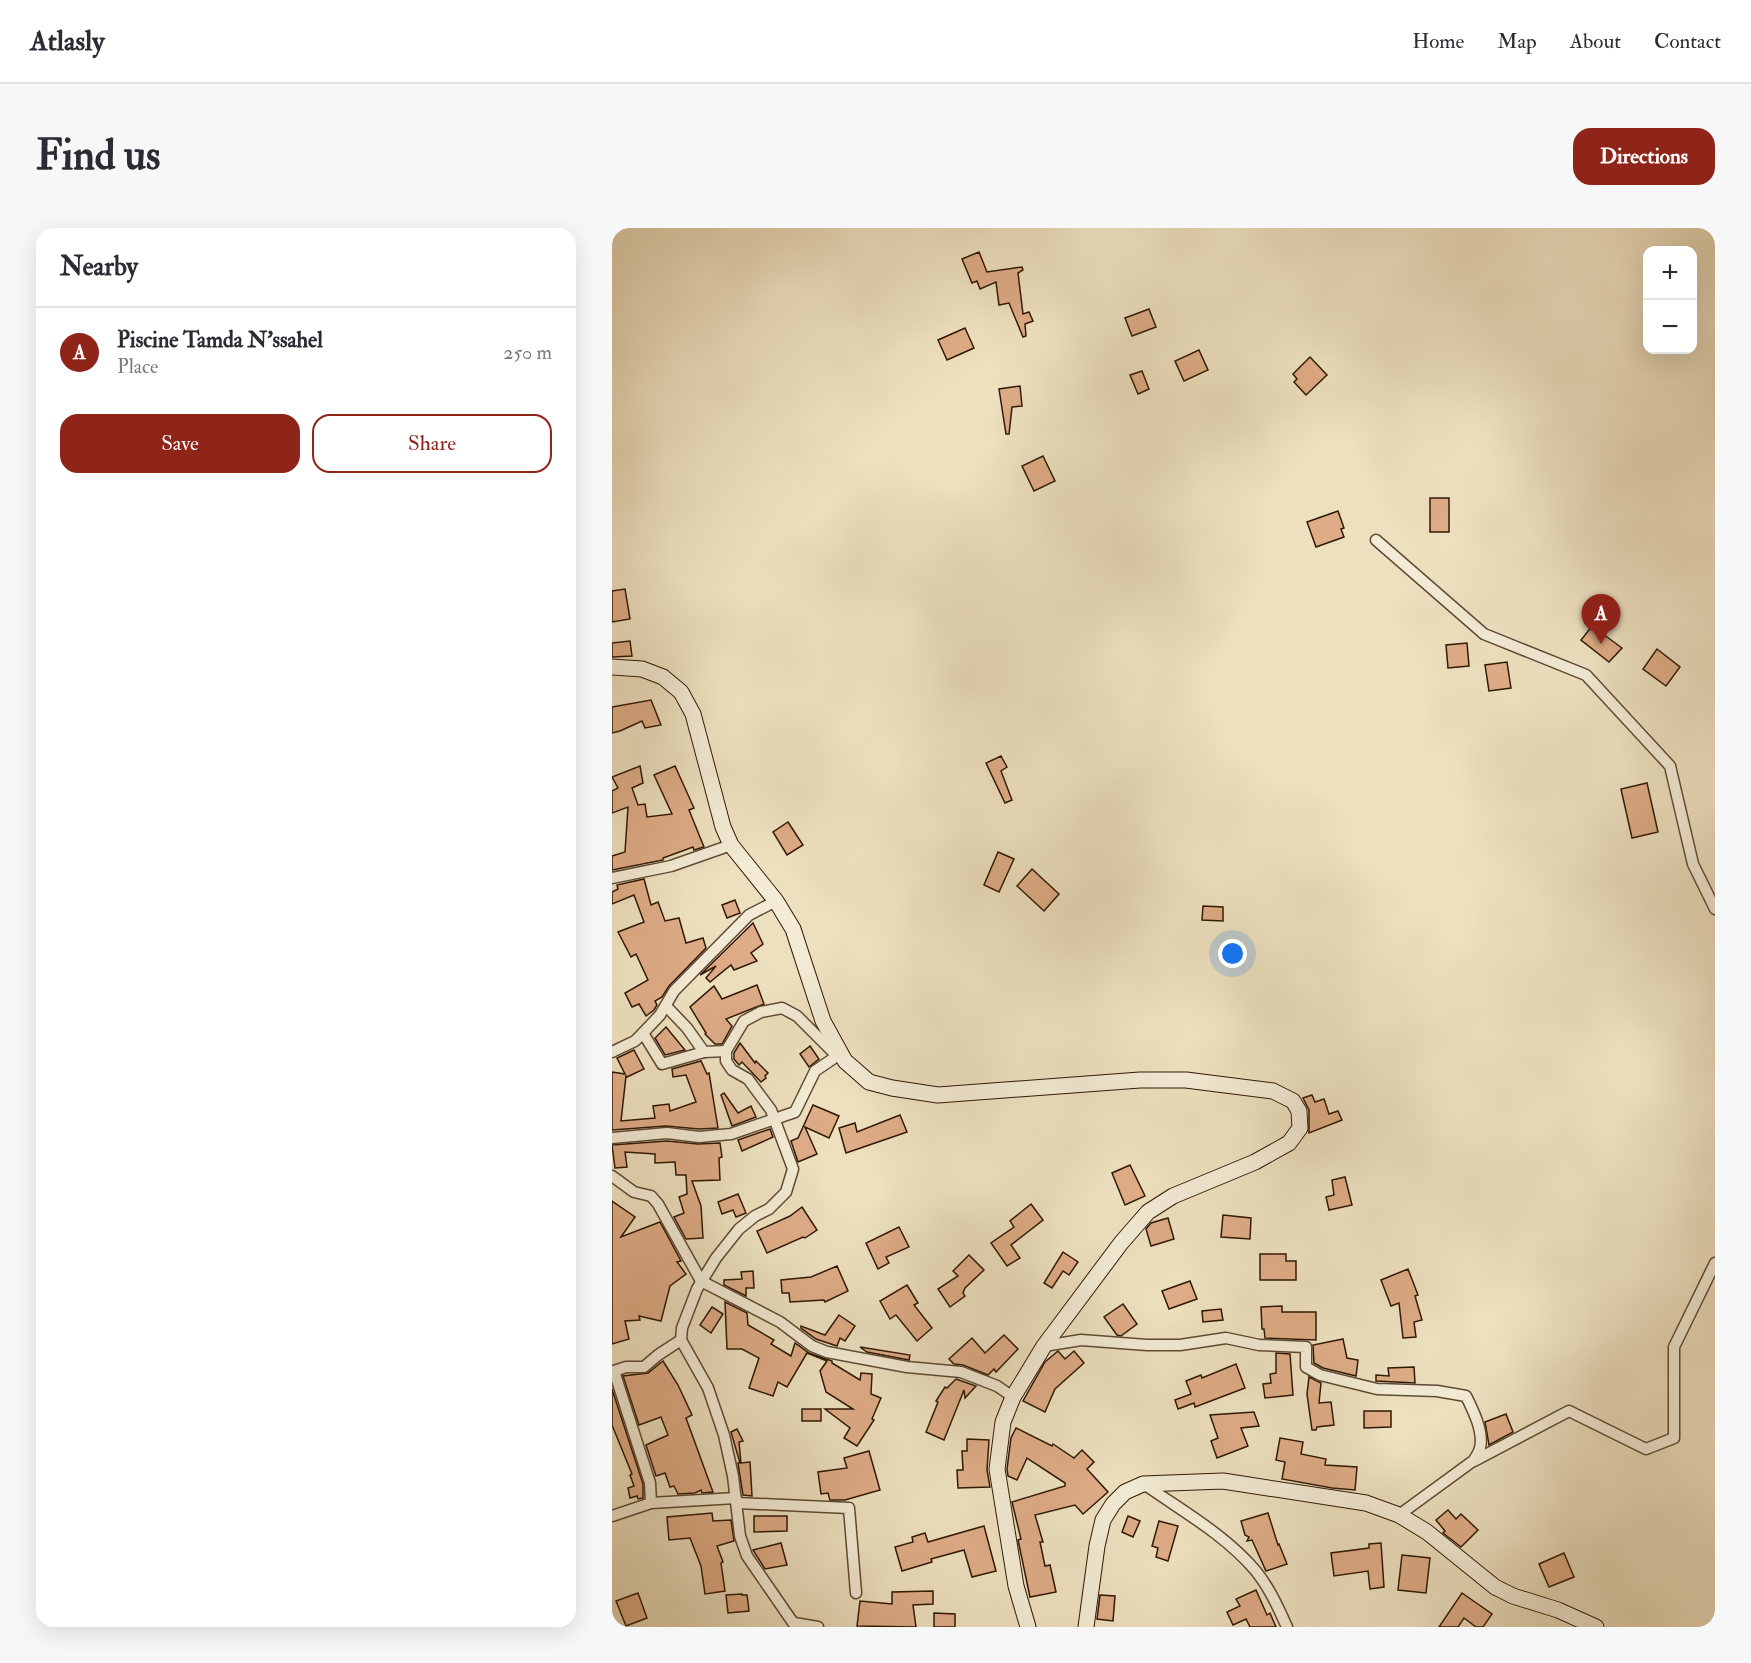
<!DOCTYPE html>
<html lang="en">
<head>
<meta charset="utf-8">
<style>
	:root { --surface:#fff; --page:#f7f7f7; --text:#2b2b33; --muted:#7c7c81; --line:#e1e1e2; --accent:#8f2418 }
	body { margin:0; font-family:"IM FELL Double Pica",serif; background:var(--page); color:var(--text) }
	.controls { position:absolute; right:18px; top:18px; display:grid; overflow:hidden; border-radius:12px; box-shadow:0 6px 24px #0002 }
	.controls button { width:54px; height:54px; display:grid; place-items:center; padding:0; border:0; border-bottom:2px solid var(--line); background:var(--surface); color:var(--text); font:30px sans-serif }
	.you { position:absolute; left:621px; top:726px; width:21px; height:21px; margin:-15px; border:4px solid #fff; border-radius:50%; background:#1a73e8; box-shadow:0 0 0 9px #1a73e833 }
	.badge { display:grid; place-items:center; width:39px; height:39px; border-radius:50%; background:var(--accent); color:#fff; font-size:20px; font-weight:700 }
	.pin { position:absolute; translate:-50% -50px; filter:drop-shadow(0 2px 3px #0008) }
	.pin::after { content:''; position:absolute; top:32px; width:21px; height:18px; background:inherit; clip-path:polygon(0 0,100% 0,50% 100%) }
	.list { margin:0; padding:0; list-style:none }
	h2 { display:flex; justify-content:space-between; align-items:center; height:78px; margin:0; padding:0 24px; font-size:26px }
	h2 small { font-size:20px; font-weight:400; color:var(--muted) }
	.list li { display:grid; grid-template-columns:39px 1fr auto; gap:18px; align-items:center; box-sizing:border-box; height:90px; padding:0 24px; border-top:2px solid var(--line) }
	.list b { display:block; font-size:22px; white-space:nowrap }
	.list p { margin:0; font-size:20px; white-space:nowrap; color:var(--muted) }
	.list em { font-size:20px; font-style:normal; color:var(--muted) }
	.actions { display:flex; gap:12px; padding:18px 24px }
	.actions a { flex:1; padding:14px 0; border:2px solid var(--accent); border-radius:18px; text-align:center; font-size:21px; color:var(--accent) }
	.actions .main { background:var(--accent); color:#fff }
	.map { position:relative; flex:none; width:1103px; height:1399px; overflow:hidden; border-radius:18px }
	header { display:flex; align-items:center; gap:36px; box-sizing:border-box; height:84px; padding:0 30px; background:var(--surface); border-bottom:2px solid var(--line) }
	header strong { font-size:28px }
	nav { display:flex; gap:33px; margin-inline-start:auto; font-size:21px }
	.intro { display:flex; align-items:center; justify-content:space-between; box-sizing:border-box; height:144px; padding:0 36px }
	h1 { margin:0; font-size:42px }
	.button { padding:15px 27px; border-radius:18px; background:var(--accent); color:#fff; font-size:21px; font-weight:700 }
	main { display:flex; gap:36px; padding:0 36px }
	aside { flex:1; background:var(--surface); border-radius:18px; box-shadow:0 6px 24px #0002 }
	.map>svg:first-child { display:block }
	.building { fill:#deac86; stroke:#301804; stroke-width:1.5 }
	.lines { fill:none; stroke-linecap:round; stroke-linejoin:round }
	.street-casing { stroke:#5f4a33; stroke-width:13 }
	.secondary-casing { stroke:#301804; stroke-width:17 }
	.street { stroke:#f3ebd5; stroke-width:10 }
	.secondary { stroke:#f3ebd5; stroke-width:15 }
</style>
</head>
<body>
<header>
<strong>Atlasly</strong>
<nav><a>Home</a><a>Map</a><a>About</a><a>Contact</a></nav>
</header>
<div class="intro"><h1>Find us</h1><a class="button">Directions</a></div>
<main>
<aside>
<h2>Nearby<small></small></h2>
<ul class="list">
<li><span class="badge">A</span><div><b>Piscine Tamda N'ssahel</b><p>Place</p></div><em>250 m</em></li>
</ul>
<div class="actions"><a class="main">Save</a><a>Share</a></div>
</aside>
<div class="map">
<svg width="1103" height="1399" viewBox="0 0 1103 1399">
	<rect width="100%" height="100%" fill="#ede0bf"/>
	<filter id="stains"><feTurbulence type="fractalNoise" baseFrequency=".00333" numOctaves="4"/><feColorMatrix values="0 0 0 0 .2 0 0 0 0 .09 0 0 0 0 .02 0 0 0 .5 -.17"/></filter>
	<radialGradient id="worn" r=".72"><stop offset=".6" stop-color="#630" stop-opacity="0"/><stop offset="1" stop-color="#630" stop-opacity=".3"/></radialGradient>
	<!-- building -->
	<g class="building">
		<path d="M367,24L375,44L410,39L411,42L406,45L411,86L417,84L421,93L413,96L414,108L411,109L397,75L387,77L384,54L368,61L365,53L360,55L350,31Z"/>
		<path d="M537,81L544,99L520,108L513,90Z"/>
		<path d="M353,100L362,120L335,132L326,112Z"/>
		<path d="M587,122L596,142L572,153L563,133Z"/>
		<path d="M698,129L715,147L694,167L682,154L685,151L681,146Z"/>
		<path d="M530,143L537,161L526,166L518,147Z"/>
		<path d="M408,158L410,178L400,179L397,206H394L387,161Z"/>
		<path d="M431,228L443,253L422,263L410,238Z"/>
		<rect x="818" y="270" width="19" height="34"/>
		<path d="M726,283L732,300L729,301L732,309L704,319L695,294Z"/>
		<path d="M13,361L18,391L0,394V363Z"/>
		<path d="M980,398L1010,420L997,434L969,412Z"/>
		<path d="M18,413L20,428L0,429V415Z"/>
		<path d="M855,415L857,438L836,440L834,417Z"/>
		<path d="M1045,421L1068,439L1054,458L1031,441Z"/>
		<path d="M895,434L899,460L877,463L873,437Z"/>
		<path d="M39,472L49,497L33,500L30,493L8,503L0,505V479Z"/>
		<path d="M389,528L395,539L389,543L400,572L393,575L374,535Z"/>
		<path d="M28,538L31,555L20,560L26,577L33,576L35,589L60,586L42,547L63,538L82,580L77,582L92,619L82,622L81,619L51,630V632L0,642V628L13,624L16,579L0,585V563L6,560L0,549Z"/>
		<path d="M1035,555L1046,604L1020,610L1009,561Z"/>
		<path d="M176,594L191,617L175,627L161,604Z"/>
		<path d="M386,624L402,631L387,664L372,657Z"/>
		<path d="M420,641L447,666L432,683L405,658Z"/>
		<path d="M32,651L39,677L46,674L53,693L67,690L74,715L91,710L94,720L57,758L50,769L43,773L45,777L42,782L34,788L27,776L20,779L13,765L36,752L24,726L19,729L6,704L32,694L22,667L0,676V664L6,661L5,657Z"/>
		<path d="M123,672L128,685L115,690L110,677Z"/>
		<path d="M591,678L611,679V693L590,692Z"/>
		<path d="M141,695L151,716L139,725L145,733L122,742L119,737L98,754L94,750L104,738L88,747Z"/>
		<path d="M145,757L152,776L114,791L120,798L110,816H103L93,806L94,805L78,779L102,758L110,771Z"/>
		<path d="M54,799L73,822L53,827L43,810Z"/>
		<path d="M128,815L143,835L144,833L156,845L153,848L154,850L149,854L130,834L127,837L122,831V825Z"/>
		<path d="M198,818L207,831L197,839L188,826Z"/>
		<path d="M22,822L32,841L15,849L14,848L9,893L43,890L41,878L57,876L58,883L84,874L74,847L61,849L60,841L89,833L95,846L97,845L106,900L87,901L54,898L0,902V844L13,846L5,830Z"/>
		<path d="M112,865L126,885L139,878L144,889L120,898L109,867Z"/>
		<path d="M700,867L703,874L712,871L717,886L726,883L730,892L697,905V882L691,870Z"/>
		<path d="M201,877L227,888L217,910L193,899L205,926L186,934L179,913L186,910Z"/>
		<path d="M288,887L295,904L234,925L227,900L243,895L245,904Z"/>
		<path d="M158,901L161,909L130,923L126,912Z"/>
		<path d="M55,913L86,916L108,915L110,929L107,930L108,952L80,953L89,978L91,1010L74,1011L62,989L72,985L67,969L75,966L74,947H64L63,934L43,935V926L13,924L15,939L3,940L0,917Z"/>
		<path d="M518,937L533,968L513,977L500,945Z"/>
		<path d="M733,949L740,977L717,982L714,969L722,967L720,952Z"/>
		<path d="M126,966L134,985L124,989L121,982L110,986L106,974Z"/>
		<path d="M0,973L23,989L9,1009L48,994L69,1033L65,1034L74,1046L58,1058L49,1093L27,1088L28,1092L13,1093L17,1111L0,1116Z"/>
		<path d="M419,976L431,992L399,1017L408,1030L395,1038L379,1015L402,999L398,993Z"/>
		<path d="M190,979L205,1002L193,1010L191,1009L155,1025L145,1003L178,988Z"/>
		<path d="M611,987L639,990L638,1011L609,1009Z"/>
		<path d="M556,990L562,1011L539,1018L534,1001L539,995Z"/>
		<path d="M287,999L297,1019L274,1029L277,1035L266,1041L254,1015Z"/>
		<path d="M451,1024L466,1034L457,1047L451,1043L440,1060L432,1055Z"/>
		<path d="M648,1026H674V1033H684V1052H648Z"/>
		<path d="M357,1027L372,1042L353,1060L351,1065L353,1068L338,1079L326,1061L346,1048L341,1043Z"/>
		<path d="M225,1038L236,1063L213,1074L212,1072L178,1074L177,1065H170L169,1052L199,1049Z"/>
		<path d="M796,1041L806,1067L803,1068L810,1092L802,1094L804,1109L791,1110L787,1075L779,1078L769,1052Z"/>
		<path d="M141,1043L142,1060H134V1068L112,1057V1052L130,1051L129,1044Z"/>
		<path d="M578,1053L585,1071L557,1081L550,1063Z"/>
		<path d="M295,1057L306,1075L302,1077L320,1100L305,1113L284,1087L278,1091L268,1073Z"/>
		<path d="M113,1074L135,1085L136,1097L162,1112L159,1116L179,1128L183,1115L197,1125L220,1133V1135L248,1152L249,1145L260,1146L259,1166L269,1170L260,1191L262,1192L245,1218L232,1210L238,1200L213,1181H241L214,1164L208,1143L215,1133L195,1125L175,1159L166,1154L161,1168L137,1160L147,1130L130,1121H115Z"/>
		<path d="M511,1076L525,1096L509,1108L505,1107L492,1089Z"/>
		<path d="M670,1078V1084H704V1112L653,1110L652,1101H650L649,1079Z"/>
		<path d="M100,1079L111,1086L99,1105L88,1097Z"/>
		<path d="M609,1081L611,1092L591,1094L590,1083Z"/>
		<path d="M227,1087L243,1098L233,1113L228,1110L225,1118L204,1111L189,1100V1098L213,1107Z"/>
		<path d="M392,1107L406,1121L384,1144L382,1141L376,1147L351,1137L342,1136L337,1131L360,1110L373,1125Z"/>
		<path d="M731,1111L735,1130L746,1132L744,1148L711,1140L702,1135L701,1117Z"/>
		<path d="M248,1119L298,1127L297,1132L255,1124Z"/>
		<path d="M446,1123L453,1131L462,1123L472,1135L443,1161L433,1184L411,1173L433,1134Z"/>
		<path d="M664,1125L678,1126L681,1167L653,1170L651,1156L659,1155L658,1146L664,1145Z"/>
		<path d="M51,1133L66,1157L80,1187L74,1190L101,1264L90,1265L89,1262L83,1265L66,1266L62,1258L58,1259L53,1245L44,1248L34,1217L56,1207L49,1189L27,1197L11,1148L36,1145Z"/>
		<path d="M624,1136L633,1160L583,1179L582,1175L566,1181L563,1172L579,1166L574,1153L589,1147L590,1150Z"/>
		<path d="M802,1139L803,1155L764,1153V1147L777,1148L776,1140Z"/>
		<path d="M697,1149L709,1155L707,1175L719,1174L722,1197L705,1199L704,1202H700L695,1166Z"/>
		<path d="M344,1151L364,1158L353,1170L352,1162L332,1212L314,1204L326,1174L324,1173L333,1159L335,1160Z"/>
		<path d="M0,1161L31,1256V1270L26,1271L25,1268L18,1270L16,1260L22,1258L18,1247L20,1246L0,1197Z"/>
		<rect x="190" y="1181" width="19" height="12"/>
		<path d="M752,1183H779V1199L752,1200Z"/>
		<path d="M642,1184L647,1198L629,1200L636,1218L605,1230L599,1213L606,1210L598,1187Z"/>
		<path d="M894,1186L901,1204L877,1217L873,1194Z"/>
		<path d="M404,1200L440,1218L441,1216L462,1230L470,1222L482,1234L475,1241L496,1264L471,1286L463,1277L423,1287L431,1314H428L433,1338L438,1337L444,1364L418,1369L406,1312L409,1311L400,1274L453,1258V1255L415,1230L405,1252L396,1248L395,1241L399,1210Z"/>
		<path d="M125,1201L131,1213L127,1214L129,1235L138,1234L140,1268L131,1267L126,1235H128L119,1204Z"/>
		<path d="M668,1210L691,1214L689,1226L714,1231L713,1237L745,1239L743,1262L720,1260L670,1251L673,1234L664,1232Z"/>
		<path d="M355,1211L377,1212L375,1242L378,1259L346,1260L345,1242H351L350,1223H355Z"/>
		<path d="M257,1223L268,1262L233,1272H218L216,1265L209,1266L206,1244L235,1240L232,1230Z"/>
		<path d="M836,1282L844,1291L849,1286L866,1302L849,1319L831,1305L833,1303L824,1292Z"/>
		<path d="M100,1285L101,1293L119,1292L122,1313L105,1318L111,1334L109,1335L113,1363L93,1366L89,1338L78,1310L57,1312L55,1289Z"/>
		<path d="M656,1285L666,1317L667,1316L675,1336L654,1343L640,1312L635,1313L637,1309L633,1307L629,1293Z"/>
		<path d="M142,1288H175V1303L142,1304Z"/>
		<path d="M516,1288L528,1293L521,1309L510,1304Z"/>
		<path d="M547,1293L566,1298L556,1333L544,1329L546,1320L540,1318Z"/>
		<path d="M372,1298L384,1343L360,1349L352,1322L319,1331L320,1334L290,1343L283,1319L301,1314L300,1309L313,1305L316,1314Z"/>
		<path d="M169,1315L175,1337L153,1341L141,1322Z"/>
		<path d="M769,1315L772,1359L758,1361L756,1343L722,1348L719,1325L757,1320V1316Z"/>
		<path d="M952,1325L962,1349L937,1359L927,1336Z"/>
		<path d="M790,1327L818,1330L814,1365L786,1362Z"/>
		<path d="M644,1362L655,1387L658,1385L664,1399H638L634,1391L621,1397L615,1384L628,1378L624,1371Z"/>
		<path d="M321,1363V1376L301,1377L304,1399L245,1398L248,1373L280,1376V1364Z"/>
		<path d="M26,1365L35,1390L14,1398L4,1373Z"/>
		<path d="M850,1365L880,1386L871,1399H864L852,1390L846,1399H827Z"/>
		<path d="M130,1366V1367H135L137,1383L116,1385L114,1367Z"/>
		<path d="M488,1367L503,1368L501,1393L485,1391Z"/>
		<path d="M322,1385L343,1386V1399H322Z"/>
	</g>
	<g class="lines">
		<!-- street casing -->
		<g class="street-casing">
			<g id="street">
				<path d="M764,312L872,406L974,447L1058,538L1081,636L1103,681"/>
				<path d="M0,650L59,638L119,617"/>
				<path d="M54,778L75,800L92,824"/>
				<path d="M31,805L50,836L92,824L114,823"/>
				<path d="M0,824L23,813L31,805L48,787L62,763L137,687L164,673"/>
				<path d="M0,910L55,905L87,909L119,906L183,884L203,843L225,828"/>
				<path d="M0,948L22,964L39,968L46,976L89,1053L168,1094L200,1118L215,1124L295,1139L349,1144L385,1158L401,1169"/>
				<path d="M432,1118L469,1112L535,1117H568L614,1110L647,1117L694,1119V1139L708,1147L765,1161L825,1163L854,1168C861,1182 872,1204 868,1220C867,1224 864,1229 861,1233L787,1287"/>
				<path d="M862,1233L957,1183L1034,1221L1062,1210V1119L1103,1035"/>
				<path d="M532,1256C570,1283 612,1306 643,1342C657,1359 666,1379 675,1399"/>
				<path d="M39,1275L38,1255L2,1143L14,1139H32L46,1127L69,1112"/>
				<path d="M125,1275L237,1280L244,1365"/>
				<path d="M0,1288L39,1275L124,1270"/>
				<path d="M182,1395L206,1399"/>
				<path d="M184,1399L135,1328L128,1308L121,1248L112,1207L96,1160L69,1112L70,1100L85,1061L104,1030L127,1001L143,988L157,981L174,964L181,941L159,882L136,851L120,842L114,833V823L132,793L149,784L170,780L185,788L225,828"/>
			</g>
		</g>
		<!-- secondary casing -->
		<g class="secondary-casing">
			<g id="secondary">
				<path d="M0,439L30,441L51,449L69,464L81,486L111,599L119,617L164,673L181,701L211,793L233,833L257,854L280,860L326,867L528,852H574L661,863L681,873L687,883L688,900L677,915L643,934L561,968L536,984L509,1015L432,1118L401,1169L391,1194L385,1241L404,1358L416,1399"/>
				<path d="M474,1399L485,1318L491,1292L501,1276L513,1264L531,1256L611,1253L754,1275L787,1287L815,1304L883,1359L901,1368L946,1382L984,1399"/>
			</g>
		</g>
		<!-- street -->
		<use href="#street" class="street"/>
		<!-- secondary -->
		<use href="#secondary" class="secondary"/>
	</g>
	<rect width="100%" height="100%" filter="url(#stains)"/>
	<rect width="100%" height="100%" fill="url(#worn)"/>
</svg>
<div class="controls">
<button>+</button>
<button>−</button>
</div>
<div class="you"></div>
<div class="pin badge" style="left:989px;top:416px">A</div>
</div>
</main>
</body>
</html>
